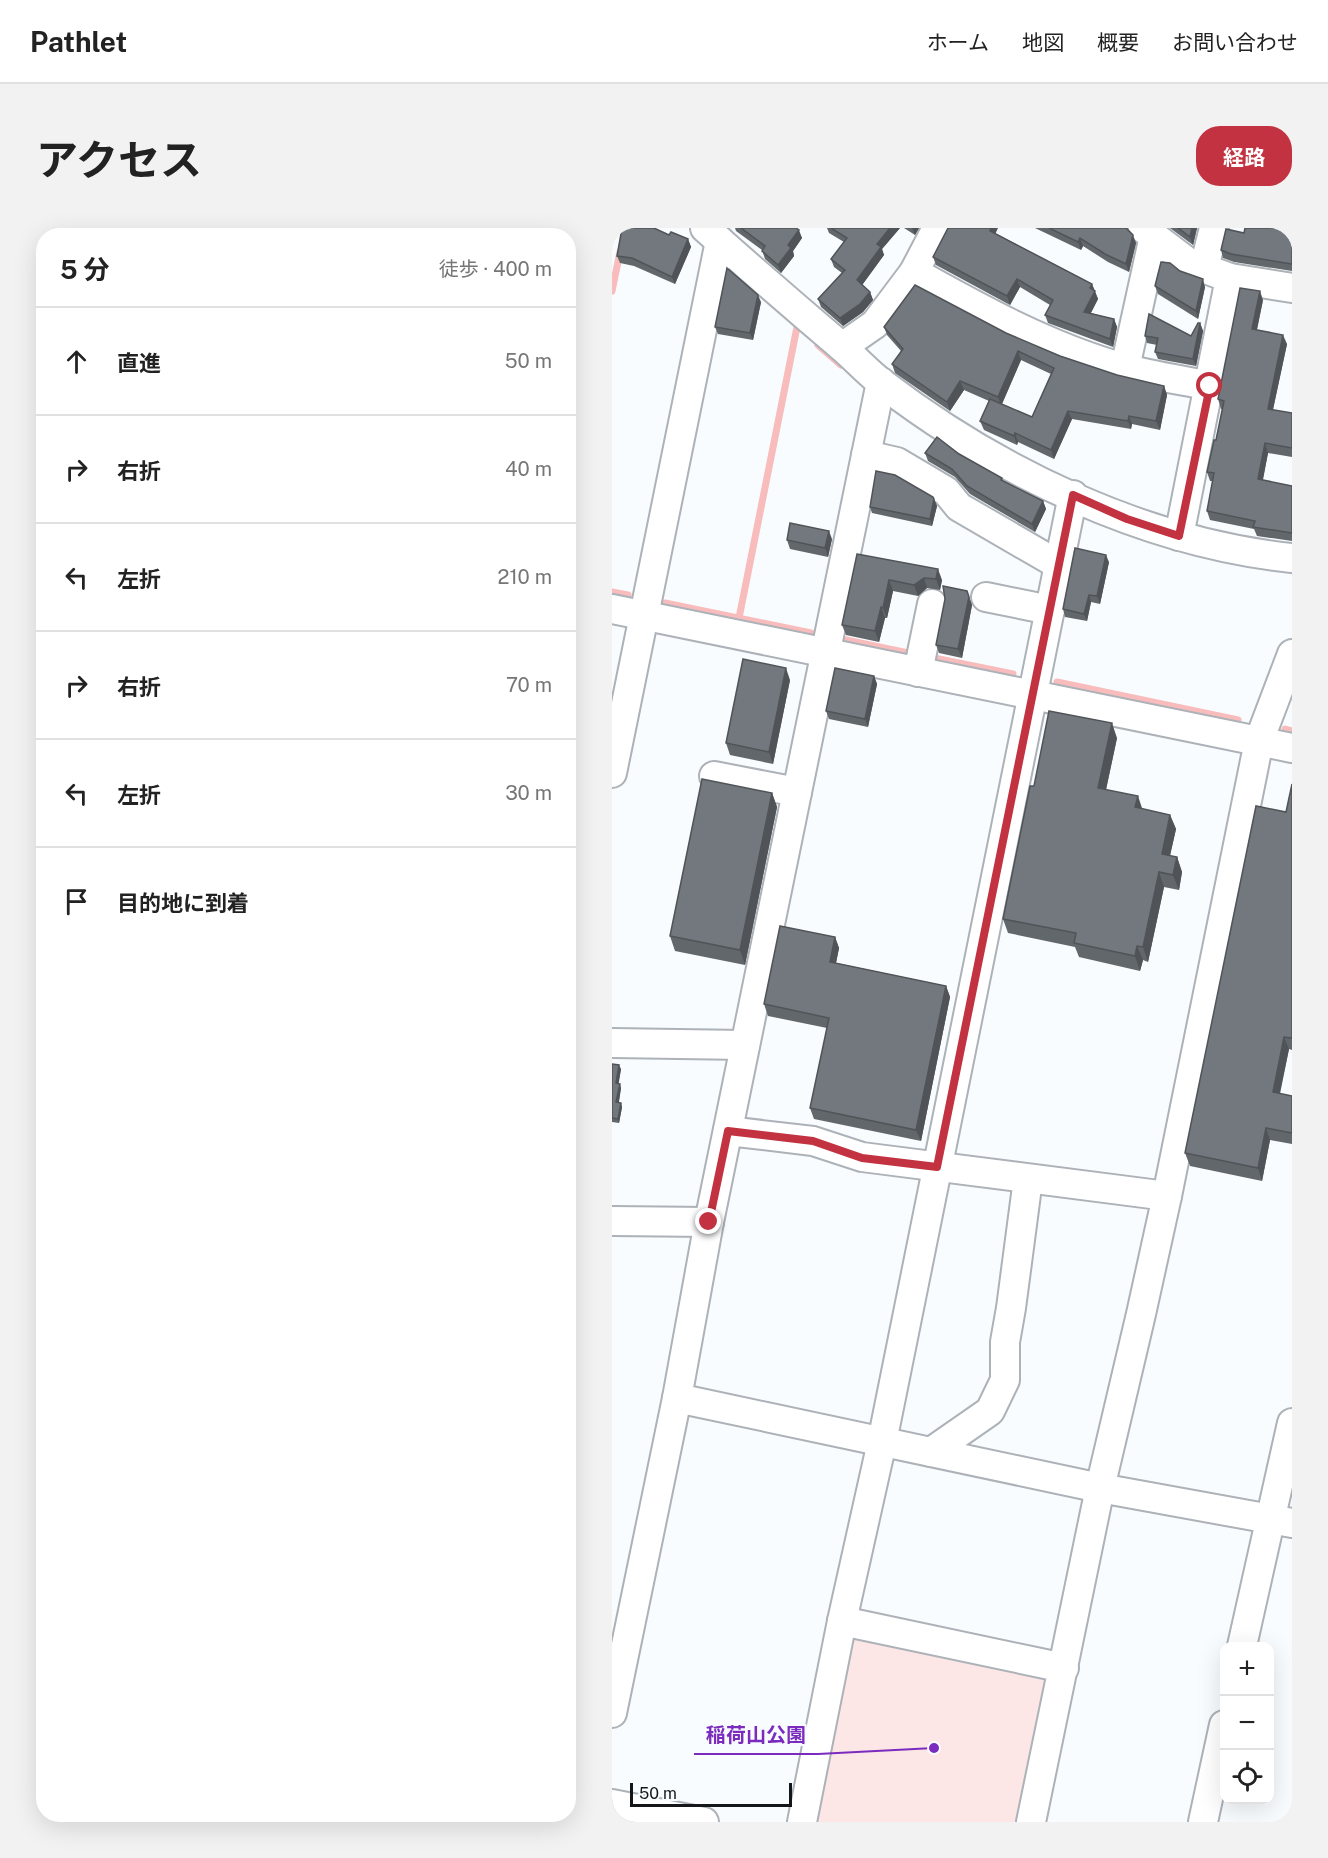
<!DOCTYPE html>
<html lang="ja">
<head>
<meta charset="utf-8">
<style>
	:root { --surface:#fff; --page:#f2f2f2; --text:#222; --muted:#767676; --line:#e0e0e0; --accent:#c23241 }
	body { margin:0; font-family:"Public Sans","Noto Sans JP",sans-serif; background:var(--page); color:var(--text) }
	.controls { position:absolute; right:18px; bottom:18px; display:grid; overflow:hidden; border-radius:12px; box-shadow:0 6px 24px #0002 }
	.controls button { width:54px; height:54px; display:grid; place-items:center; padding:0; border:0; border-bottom:2px solid var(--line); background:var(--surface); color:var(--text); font:30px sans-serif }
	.scale { position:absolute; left:18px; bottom:15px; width:162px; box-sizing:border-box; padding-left:6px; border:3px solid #141719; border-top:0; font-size:16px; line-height:21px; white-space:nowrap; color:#141719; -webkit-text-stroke:4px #f9fcfe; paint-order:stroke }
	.stop { position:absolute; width:18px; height:18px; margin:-14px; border:4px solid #c23241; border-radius:50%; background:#fff }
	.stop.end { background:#c23241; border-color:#fff; box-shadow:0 2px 6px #0008 }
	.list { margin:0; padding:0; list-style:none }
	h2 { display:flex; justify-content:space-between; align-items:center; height:78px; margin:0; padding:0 24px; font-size:26px }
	h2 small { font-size:20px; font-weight:400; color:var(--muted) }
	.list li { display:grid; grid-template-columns:39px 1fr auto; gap:18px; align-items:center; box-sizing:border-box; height:108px; padding:0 24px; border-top:2px solid var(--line) }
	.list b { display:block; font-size:22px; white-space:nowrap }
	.list em { font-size:20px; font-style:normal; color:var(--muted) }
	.icon { flex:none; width:33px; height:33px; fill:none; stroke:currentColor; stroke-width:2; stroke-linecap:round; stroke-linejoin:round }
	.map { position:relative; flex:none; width:680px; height:1594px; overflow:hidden; border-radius:24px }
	header { display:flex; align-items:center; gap:36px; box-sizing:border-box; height:84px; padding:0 30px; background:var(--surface); border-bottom:2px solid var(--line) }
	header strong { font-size:28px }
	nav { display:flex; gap:33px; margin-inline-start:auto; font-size:21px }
	.intro { display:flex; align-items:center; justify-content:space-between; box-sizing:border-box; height:144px; padding:0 36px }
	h1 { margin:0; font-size:42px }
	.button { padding:15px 27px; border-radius:24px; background:var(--accent); color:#fff; font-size:21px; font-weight:700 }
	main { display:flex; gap:36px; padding:0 36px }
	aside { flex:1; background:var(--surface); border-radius:24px; box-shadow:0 6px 24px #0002 }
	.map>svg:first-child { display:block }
	.green { fill:#fce7e6 }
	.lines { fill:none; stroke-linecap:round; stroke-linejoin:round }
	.stream { stroke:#f7bcbb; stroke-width:7 }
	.minor-casing { stroke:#acb2b8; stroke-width:32 }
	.minor { stroke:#fff; stroke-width:28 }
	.wall { fill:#62676c; fill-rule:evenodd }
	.shaded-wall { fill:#505458 }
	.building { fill:#72787d; stroke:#505458; stroke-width:1.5 }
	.route { stroke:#c23241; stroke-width:8 }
	.leader { fill:none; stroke:#7b2cbf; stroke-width:2 }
	.callout-dot { fill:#7b2cbf; stroke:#f9fcfe; stroke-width:2 }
	.callout-label { font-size:20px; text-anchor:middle; font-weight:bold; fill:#7b2cbf; stroke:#f9fcfe; stroke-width:4.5; stroke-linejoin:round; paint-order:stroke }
</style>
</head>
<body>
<header>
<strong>Pathlet</strong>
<nav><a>ホーム</a><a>地図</a><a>概要</a><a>お問い合わせ</a></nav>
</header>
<div class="intro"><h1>アクセス</h1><a class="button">経路</a></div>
<main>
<aside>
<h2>5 分<small>徒歩 · 400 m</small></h2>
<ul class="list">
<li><svg class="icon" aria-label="ahead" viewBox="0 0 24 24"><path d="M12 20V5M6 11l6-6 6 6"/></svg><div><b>直進</b></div><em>50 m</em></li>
<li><svg class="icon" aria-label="right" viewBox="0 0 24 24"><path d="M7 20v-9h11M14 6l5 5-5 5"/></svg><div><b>右折</b></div><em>40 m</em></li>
<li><svg class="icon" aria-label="left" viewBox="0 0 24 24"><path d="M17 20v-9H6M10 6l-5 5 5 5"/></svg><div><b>左折</b></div><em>210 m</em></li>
<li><svg class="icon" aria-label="right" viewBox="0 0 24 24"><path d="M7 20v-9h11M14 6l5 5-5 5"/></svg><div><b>右折</b></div><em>70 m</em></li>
<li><svg class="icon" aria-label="left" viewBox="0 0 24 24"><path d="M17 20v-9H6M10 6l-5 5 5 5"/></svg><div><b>左折</b></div><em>30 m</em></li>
<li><svg class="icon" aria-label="arrive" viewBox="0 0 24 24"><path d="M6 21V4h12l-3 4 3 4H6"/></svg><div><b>目的地に到着</b></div></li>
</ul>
</aside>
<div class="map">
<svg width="680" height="1594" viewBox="0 0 680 1594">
	<rect width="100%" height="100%" fill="#f9fcfe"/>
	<!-- green -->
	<path class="green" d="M243,1407L440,1446L409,1594H204Z"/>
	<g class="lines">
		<!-- stream -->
		<g class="stream">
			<path d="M0,63L8,24"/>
			<path d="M206,117L229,137"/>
			<path d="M358,231L379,245L403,256"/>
			<path d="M0,364L16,367"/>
			<path d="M53,375L199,405"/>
			<path d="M127,390L185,99"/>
			<path d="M234,412L301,426"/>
			<path d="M317,429L401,446"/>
			<path d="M445,454L626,492"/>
			<path d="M673,501L680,503"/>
		</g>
		<!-- minor casing -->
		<g class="minor-casing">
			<g id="minor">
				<path d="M93,0C138,40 184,80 230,119C244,131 256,145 271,156C386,244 534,315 680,330"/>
				<path d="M531,0L577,35L618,50L680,60"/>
				<path d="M592,40L602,0"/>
				<path d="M302,44C370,82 437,119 512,140C540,148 569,152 598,158"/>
				<path d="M230,119L263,96L302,44L325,0"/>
				<path d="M513,140L542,8"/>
				<path d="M254,227L285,234L334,263L347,279L447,337"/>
				<path d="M567,308L618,50"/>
				<path d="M374,369L438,382"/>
				<path d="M0,381L680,520"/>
				<path d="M306,444L320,376"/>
				<path d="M0,545L108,13"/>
				<path d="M102,548L185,564"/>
				<path d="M0,815L133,817"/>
				<path d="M116,903L201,913L250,929L555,968"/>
				<path d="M0,993L97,994"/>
				<path d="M65,1170L488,1260L680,1295"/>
				<path d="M319,1224L378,1183L393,1152V1114L399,1080L416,951"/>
				<path d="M230,1393L452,1440"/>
				<path d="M630,1418L680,1195"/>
				<path d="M0,1485L65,1170L97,994L269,154"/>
				<path d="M0,1576L92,1594"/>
				<path d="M190,1594L230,1393L270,1214L461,267"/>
				<path d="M419,1594L488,1260L529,1086L555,968L647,513L680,426"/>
				<path d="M591,1594L612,1497"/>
			</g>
		</g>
		<!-- minor -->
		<use href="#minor" class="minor"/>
	</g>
	<!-- wall -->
	<g class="wall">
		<path d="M123,0H184L190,10L181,23L182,28L169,45L153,31L150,22L124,3Z"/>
		<path d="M215,0H288L270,21L272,27L250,57L258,64L261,72L251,84L231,98L209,79L206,71L230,45L222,39L219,31L232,14L217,5Z"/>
		<path d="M292,0H307L303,7Z"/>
		<path d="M423,0H515L524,15L517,44L496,34L471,18L469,22Z"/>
		<path d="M558,0H585L581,17Z"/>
		<path d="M680,0V43L622,34L611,30L609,22L632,5Z"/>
		<path d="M383,5L480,56L486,71L479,85L502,91L505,99L501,119L436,95L433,87L438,77L408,59L398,77L324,37L321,29Z"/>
		<path d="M57,7L76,11L79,19L63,56L22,38L8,35L5,28Z"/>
		<path d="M543,58L593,59L586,91L546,66Z"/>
		<path d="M651,72L645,102L675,116L661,182L680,185V229L656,225L651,252L680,258V313L645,308L642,301L598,292L595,283L601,253H598L595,244L604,212L611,181H609L606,171Z"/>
		<path d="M149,74L141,112L106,106L103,99Z"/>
		<path d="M588,95L591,103L584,138L546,131L543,124L545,117L535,115L533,108H579Z"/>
		<path d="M272,99L394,105L448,128L505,147L552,158L555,167L548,202L520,196L519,201L460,191L442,231L406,214L405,217L372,202L368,193L377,173L352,162L338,183L283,145L280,136L289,123L275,107ZM409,132L439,146L420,189L390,176Z"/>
		<path d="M313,225L347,226L390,250L391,253L431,273L434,281L423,304L358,266L343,249L316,233Z"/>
		<path d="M322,271L325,278L320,298L260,285L258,279Z"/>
		<path d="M220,311L216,329L178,321L175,312Z"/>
		<path d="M245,326L330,352L328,362L315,360L306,368L281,363L275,390H273L267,414L234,407L230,397Z"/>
		<path d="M497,334L488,376L479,374L475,393L453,389L451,381Z"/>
		<path d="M355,363L360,377L350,430L327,425L324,417Z"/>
		<path d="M262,448L265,456L256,499L217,491L214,483Z"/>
		<path d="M178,452L161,536L118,527L114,515Z"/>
		<path d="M505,510L494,562L530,581L558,587L564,601L558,628L565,629L570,644L567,662L552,659L536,734L531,732L528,743L467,729L463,719L396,705L391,691L422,558Z"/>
		<path d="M680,556V822L677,821L668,866L680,868V916L658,912L650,953L578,938L573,925L674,584Z"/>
		<path d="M160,565L165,579L133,737L63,723L58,708Z"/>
		<path d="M223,709L227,720L224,735L334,758L338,769L309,913L202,891L198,880L215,800L156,788L152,776Z"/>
		<path d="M0,836L9,841L6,856L9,860L7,874L10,879L7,895L0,894Z"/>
	</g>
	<!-- shaded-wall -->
	<g class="shaded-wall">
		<path d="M278,0H288L270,21L272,27L248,60L245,52L265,16Z"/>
		<path d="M300,0H307L303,7Z"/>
		<path d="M379,0H386L381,11L378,3Z"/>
		<path d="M580,0H585L581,17L578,9Z"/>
		<path d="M187,2L190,10L181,23L182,28L169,45L166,37L176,17Z"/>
		<path d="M521,7L524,15L517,44L514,36Z"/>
		<path d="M468,10L471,18L469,22L466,14Z"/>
		<path d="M76,11L79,19L63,56L60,49Z"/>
		<path d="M405,51L408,59L398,77L395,68Z"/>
		<path d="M591,51L593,59L586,91L584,83Z"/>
		<path d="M480,56L486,71L475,92L472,84L478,60Z"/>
		<path d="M648,63L651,72L643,110L640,101Z"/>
		<path d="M258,64L261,72L251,84L231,98L228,90Z"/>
		<path d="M146,67L149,74L141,112L138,105Z"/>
		<path d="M502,91L505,99L501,119L498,111Z"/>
		<path d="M588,95L591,103L584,138L581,131Z"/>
		<path d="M671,107L675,116L659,190L656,181Z"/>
		<path d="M406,123L409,132L389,178L386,169Z"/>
		<path d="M348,153L352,162L338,183L335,174Z"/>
		<path d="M552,158L555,167L548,202L544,193Z"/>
		<path d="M456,183L460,191L442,231L439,222Z"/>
		<path d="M517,188L520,196L519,201L516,193Z"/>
		<path d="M403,205L406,214L405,217L402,208Z"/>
		<path d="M653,215L656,225L649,260L646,251Z"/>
		<path d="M322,271L325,278L320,298L318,291Z"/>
		<path d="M431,273L434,281L423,304L420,296Z"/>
		<path d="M217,303L220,311L216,329L213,320Z"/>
		<path d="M494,327L497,334L488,376L485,368Z"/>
		<path d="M326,341L330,352L328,362L324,351Z"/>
		<path d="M312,350L315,360L306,368L302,357Z"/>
		<path d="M277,352L281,363L275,390L271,380Z"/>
		<path d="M477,367L479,374L475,393L472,386Z"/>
		<path d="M357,369L360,377L350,430L346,421Z"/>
		<path d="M269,379L273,390L267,414L263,403Z"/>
		<path d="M174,440L178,452L161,536L157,524Z"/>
		<path d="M262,448L265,456L256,499L253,491Z"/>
		<path d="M500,495L505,510L491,575L486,560Z"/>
		<path d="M160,565L165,579L133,737L128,722Z"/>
		<path d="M526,568L531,583L523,579Z"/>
		<path d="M558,587L564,601L555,640L550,626Z"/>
		<path d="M565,629L570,644L567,662L561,647Z"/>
		<path d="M547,644L552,659L536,734L531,719Z"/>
		<path d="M223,709L227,720L222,745L218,734Z"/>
		<path d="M525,718L531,732L528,743L523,728Z"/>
		<path d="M334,758L338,769L309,913L304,902Z"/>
		<path d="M672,809L677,821L665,877L661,864Z"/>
		<path d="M7,837L9,841L6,860L4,855Z"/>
		<path d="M8,856L9,860L6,878L4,874Z"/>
		<path d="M9,875L10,879L7,895L6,891Z"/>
		<path d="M654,900L658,912L650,953L646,940Z"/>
	</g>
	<!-- building -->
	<g class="building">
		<path d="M10,0H42L57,7L59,4L76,11L60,49L20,30L5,28Z"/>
		<path d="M129,0H184L187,2L176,17L179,20L166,37L150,23L153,18Z"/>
		<path d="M219,0H278L265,16L269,19L245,52L258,64L248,76L228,90L206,71L233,42L219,31L235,10Z"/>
		<path d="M336,0H379L378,3L480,56L478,60L483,63L472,84L502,91L498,111L433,87L441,72L405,51L395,68L321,29Z"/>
		<path d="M437,0H514L521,7L514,36L493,26L468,10L466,14Z"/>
		<path d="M566,0H580L578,9Z"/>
		<path d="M633,0H680V36L619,26L609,22L614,1L632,5Z"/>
		<path d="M549,34L558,35L568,43L591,51L584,83L543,58Z"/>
		<path d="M115,40L146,67L138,105L103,99Z"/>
		<path d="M303,57L394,105L448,128L505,147L552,158L544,193L517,188L516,193L456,183L439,222L403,205L402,208L368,193L378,171L420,189L442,140L406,123L386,169L348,153L335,174L280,136L291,121L272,99Z"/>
		<path d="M628,60L648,63L640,101L671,107L656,181L680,185V220L653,215L646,251L680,258V305L641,299L643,293L595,283L602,245L595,244L602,212H604L612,173L606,171Z"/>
		<path d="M537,86L579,108L586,95H588L581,131L543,124L546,110L533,108Z"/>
		<path d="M325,209L347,226L390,250L389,252L431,273L420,296L355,258L340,241L313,225Z"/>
		<path d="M264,243L283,247L321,269L322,271L318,291L258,279Z"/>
		<path d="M178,295L217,303L213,320L175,312Z"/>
		<path d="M463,320L494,327L485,368L477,367L472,386L451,381Z"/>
		<path d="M245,326L326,341L324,351L312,350L302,357L277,352L271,380L269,379L263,403L230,397Z"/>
		<path d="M331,358L355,363L357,369L346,421L324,417L333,371Z"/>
		<path d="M131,431L174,440L157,524L114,515Z"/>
		<path d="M223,440L262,448L253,491L214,483Z"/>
		<path d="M437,483L500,495L486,560L526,568L523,579L558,587L550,626L565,629L561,647L547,644L531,719L525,718L523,728L462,715L464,705L391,691L418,558H422Z"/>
		<path d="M90,551L160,565L128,722L58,708Z"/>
		<path d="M680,556V810L672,809L661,864L680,868V905L654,900L646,940L573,925L644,578L674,584Z"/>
		<path d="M168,698L223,709L218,734L334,758L304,902L198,880L217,790L152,776Z"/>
		<path d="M0,836L7,837L4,855L8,856L4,874L9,875L6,891L0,890Z"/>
	</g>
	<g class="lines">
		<!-- route -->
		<path class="route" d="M97,994L116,903L201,913L250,930L325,939L461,267L515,291L567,308L598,158"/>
	</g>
	<!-- callouts -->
	<path class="leader" d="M322 1520L206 1526H82"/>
	<circle class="callout-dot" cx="322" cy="1520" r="6"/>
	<g class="callout-label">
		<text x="144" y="1514">稲荷山公園</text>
	</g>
</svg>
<div class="controls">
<button>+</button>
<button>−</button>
<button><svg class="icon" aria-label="locate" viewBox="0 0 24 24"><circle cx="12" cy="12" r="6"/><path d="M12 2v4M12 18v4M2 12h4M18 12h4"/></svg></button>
</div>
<div class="scale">50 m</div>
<div class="stop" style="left:598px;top:158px"></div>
<div class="stop end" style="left:97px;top:994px"></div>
</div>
</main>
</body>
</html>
